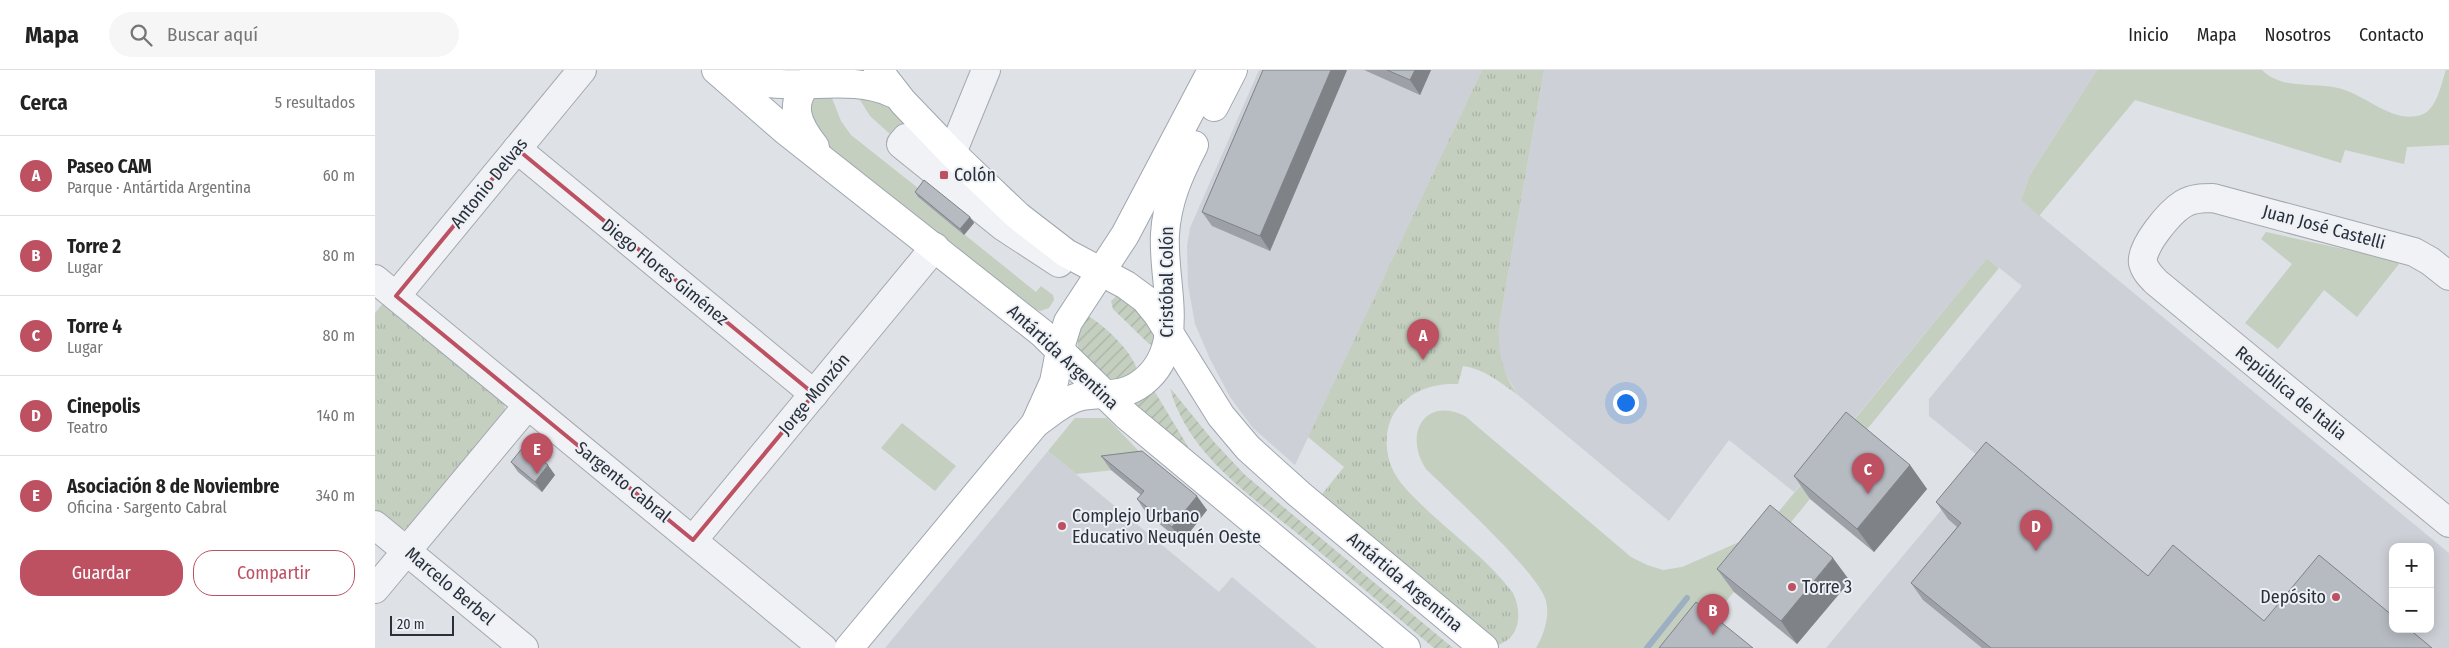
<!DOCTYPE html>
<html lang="es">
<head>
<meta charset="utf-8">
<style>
	:root { --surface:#fff; --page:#f6f6f6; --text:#222; --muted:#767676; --line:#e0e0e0; --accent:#bd5162 }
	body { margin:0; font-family:"Fira Sans Condensed",sans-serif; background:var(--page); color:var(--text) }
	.controls { position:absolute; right:15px; bottom:15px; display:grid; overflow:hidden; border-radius:10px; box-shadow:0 2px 12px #0003 }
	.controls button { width:45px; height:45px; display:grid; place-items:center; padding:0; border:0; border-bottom:1px solid var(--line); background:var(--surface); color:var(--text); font:25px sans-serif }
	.scale { position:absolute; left:15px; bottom:12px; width:64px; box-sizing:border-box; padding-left:5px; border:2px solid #29303b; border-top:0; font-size:14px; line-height:18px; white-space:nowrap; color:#29303b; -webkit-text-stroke:4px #edf0f4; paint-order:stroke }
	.you { position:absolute; left:1250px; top:332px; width:18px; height:18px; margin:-12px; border:4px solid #fff; border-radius:50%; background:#1a73e8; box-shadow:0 0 0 8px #1a73e833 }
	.badge { display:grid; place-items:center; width:32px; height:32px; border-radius:50%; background:var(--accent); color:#fff; font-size:16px; font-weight:700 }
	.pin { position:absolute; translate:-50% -41px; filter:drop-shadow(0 1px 2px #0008) }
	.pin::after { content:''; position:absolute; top:26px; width:18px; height:15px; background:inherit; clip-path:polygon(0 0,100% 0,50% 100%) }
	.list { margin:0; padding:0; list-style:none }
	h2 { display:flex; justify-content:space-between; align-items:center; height:65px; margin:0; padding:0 20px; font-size:21px }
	h2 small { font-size:16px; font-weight:400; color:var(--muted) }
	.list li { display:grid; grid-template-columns:32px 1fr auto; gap:15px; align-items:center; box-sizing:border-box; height:80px; padding:0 20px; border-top:1px solid var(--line) }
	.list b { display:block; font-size:19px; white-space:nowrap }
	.list p { margin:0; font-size:16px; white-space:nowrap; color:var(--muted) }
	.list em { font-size:16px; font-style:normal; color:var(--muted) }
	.actions { display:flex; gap:10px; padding:15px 20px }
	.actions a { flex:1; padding:11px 0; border:1px solid var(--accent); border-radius:20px; text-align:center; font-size:18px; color:var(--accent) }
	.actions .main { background:var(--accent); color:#fff }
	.icon { flex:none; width:28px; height:28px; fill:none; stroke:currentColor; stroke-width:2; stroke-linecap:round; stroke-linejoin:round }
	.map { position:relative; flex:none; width:2074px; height:578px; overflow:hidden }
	header { display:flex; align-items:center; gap:30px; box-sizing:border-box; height:70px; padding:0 25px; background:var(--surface); border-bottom:1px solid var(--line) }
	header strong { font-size:24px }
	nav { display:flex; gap:28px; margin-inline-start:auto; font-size:18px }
	.search { width:350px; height:45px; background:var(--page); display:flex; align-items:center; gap:12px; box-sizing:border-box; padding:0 18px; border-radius:28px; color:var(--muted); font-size:19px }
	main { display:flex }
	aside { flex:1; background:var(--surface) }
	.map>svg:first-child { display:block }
	.built { fill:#cdd1d7; fill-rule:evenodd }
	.grass { fill:#c4cfc0 }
	.park { fill:url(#park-tufts) }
	.garden { fill:url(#garden-furrows) }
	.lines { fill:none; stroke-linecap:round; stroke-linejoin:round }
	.stream { stroke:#9dafc2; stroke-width:6 }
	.minor-casing { stroke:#a4a8af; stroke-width:30 }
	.major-casing { stroke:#9fa6b0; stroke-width:30 }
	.minor { stroke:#f0f2f5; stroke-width:28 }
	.major { stroke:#fff; stroke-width:28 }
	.wall { fill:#9da1a7 }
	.shaded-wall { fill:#7f8388 }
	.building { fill:#b6bbc2; stroke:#7f8388 }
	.marked { fill:none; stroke:#bd5162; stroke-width:4; stroke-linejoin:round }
	.poi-dot { fill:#bd5162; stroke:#edf0f4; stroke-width:2 }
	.labels { text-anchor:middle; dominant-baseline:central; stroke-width:4; stroke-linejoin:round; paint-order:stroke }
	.poi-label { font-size:18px; fill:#29303b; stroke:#edf0f4; text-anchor:start }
	.street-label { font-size:18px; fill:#29303b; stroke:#edf0f4 }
</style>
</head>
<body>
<header>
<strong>Mapa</strong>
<div class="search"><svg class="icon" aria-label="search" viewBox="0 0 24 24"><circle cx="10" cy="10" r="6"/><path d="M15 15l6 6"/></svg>Buscar aquí</div>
<nav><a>Inicio</a><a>Mapa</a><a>Nosotros</a><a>Contacto</a></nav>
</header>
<main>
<aside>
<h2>Cerca<small>5 resultados</small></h2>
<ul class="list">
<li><span class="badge">A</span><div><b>Paseo CAM</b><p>Parque · Antártida Argentina</p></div><em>60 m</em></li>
<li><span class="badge">B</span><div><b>Torre 2</b><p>Lugar</p></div><em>80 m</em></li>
<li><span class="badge">C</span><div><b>Torre 4</b><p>Lugar</p></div><em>80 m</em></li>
<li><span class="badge">D</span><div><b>Cinepolis</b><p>Teatro</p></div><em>140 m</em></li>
<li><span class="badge">E</span><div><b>Asociación 8 de Noviembre</b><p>Oficina · Sargento Cabral</p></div><em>340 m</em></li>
</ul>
<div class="actions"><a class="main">Guardar</a><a>Compartir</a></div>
</aside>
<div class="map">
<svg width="2074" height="578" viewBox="0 0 2074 578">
	<defs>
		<pattern id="park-tufts" width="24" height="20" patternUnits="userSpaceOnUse" patternTransform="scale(1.25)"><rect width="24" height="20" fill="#c4cfc0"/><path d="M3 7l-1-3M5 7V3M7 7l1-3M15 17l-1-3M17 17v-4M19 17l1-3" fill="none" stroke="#a8b2a6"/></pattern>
		<pattern id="garden-furrows" width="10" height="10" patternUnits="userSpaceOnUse" patternTransform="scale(1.25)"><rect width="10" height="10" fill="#c4cfc0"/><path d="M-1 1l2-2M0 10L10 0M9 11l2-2" fill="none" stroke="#a8b2a6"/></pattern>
	</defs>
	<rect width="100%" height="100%" fill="#dee1e6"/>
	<!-- built -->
	<g class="built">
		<path d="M884,0H1107L920,395L878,358L855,327L835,289L820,254L813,215L812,176L815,158Z"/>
		<path d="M1169,0H1722L1655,105L1646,130L2074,483V578H1451L1608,390L1554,346V329L1647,216L1612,188L1419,422L1354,370L1294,451L1143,325L1128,299L1124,284V256ZM2018,477H2055V559H2018Z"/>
		<path d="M673,381L844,522L857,507L942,578H510Z"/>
	</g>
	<!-- grass -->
	<g class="grass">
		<path d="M1722,0H1887C1907,20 1937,12 1963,18C1990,24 2017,54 2046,45C2062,40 2066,14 2071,0H2074V75L2032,77L2029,94L1970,80L1966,93L1760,30L1664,146L1646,130L1655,105Z"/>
		<path d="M477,17L513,35L532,59L526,74L495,46Z"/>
		<path d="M455,23L466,51L476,65L548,122L544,128L661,222L666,216L678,225L679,230L674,238L665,241L659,239L461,84C448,69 430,49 439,28Z"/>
		<path d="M1891,162L2019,190L2024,194L1982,247L1949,220L1903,279L1870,253L1917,194L1886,169Z"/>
		<path d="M1612,188L1624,198L1313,578H1161C1169,565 1175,546 1171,531C1165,504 1075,423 1051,399C1028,364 1050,326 1090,346L1256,487L1272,495L1288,500L1307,497L1387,462Z"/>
		<path d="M700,348H732L778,396L701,404L673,381Z"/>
		<path d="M527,353L581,396L560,421L506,378Z"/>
	</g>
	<!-- park -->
	<g class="park">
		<path d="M1107,0H1169L1124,256C1123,283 1127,303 1143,325C1125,312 1109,299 1088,296L1083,314C1059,313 1037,320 1022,339C1008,357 1009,385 1020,404C1028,418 1041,429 1053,441C1081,467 1115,492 1138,523C1147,541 1146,568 1123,575H1119L943,429L969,397L933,367Z"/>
		<path d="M9,232L129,333L131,343L36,458C22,463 11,450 0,441V243Z"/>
	</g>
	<!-- garden -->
	<g class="garden">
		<path d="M743,225L752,227L781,263L779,275L774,274L738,239L736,231Z"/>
		<path d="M712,246C728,253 757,282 762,299L754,311L732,310C706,286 696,285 707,247Z"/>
		<path d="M777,317L827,400L754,331Z"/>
		<path d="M795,318L840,373L870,405L1078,578H1059C1017,543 976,508 934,473C882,430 813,387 795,318Z"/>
	</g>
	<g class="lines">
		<!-- stream -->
		<path class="stream" d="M1272,578L1312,528"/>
		<!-- minor casing -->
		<g class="minor-casing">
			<g id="minor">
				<path d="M531,68L684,193L629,157L526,74Z"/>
				<path d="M142,79L439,324"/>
				<path d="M577,83L611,0"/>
				<path d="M2074,206L2055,191L2039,182L1838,128C1828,128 1817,128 1808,134C1795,142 1765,177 1768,193C1770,201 1776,207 1781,212L2074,453"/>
				<path d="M0,209L448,578"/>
				<path d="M21,226L207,0"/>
				<path d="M0,455L149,578"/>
				<path d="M318,470L560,177"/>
				<path d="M0,519L153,335"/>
			</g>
		</g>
		<!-- major casing -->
		<g class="major-casing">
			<g id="major">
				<path d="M341,0L411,61L667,263L752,346L1031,578"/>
				<path d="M353,0C405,30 468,0 517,23"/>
				<path d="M503,0L528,32L577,83L643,146L691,183L751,215L770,229L783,245L846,346L873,378L924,424L1109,578"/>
				<path d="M436,9C412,33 422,54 440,77"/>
				<path d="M839,37L858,0"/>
				<path d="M661,353C674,344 687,332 703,327C728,320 743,331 768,312C813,277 787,213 790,164C792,131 804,104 819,75"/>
				<path d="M474,578L660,354L679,312L687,271L693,252L750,165L837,0"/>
			</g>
		</g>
		<!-- minor -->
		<use href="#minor" class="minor"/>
		<!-- major -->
		<use href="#major" class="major"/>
	</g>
	<!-- wall -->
	<g class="wall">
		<path d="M888,0H972L895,181L837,156L827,142Z"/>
		<path d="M989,0H1056L1045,25Z"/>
		<path d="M540,122L595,147L599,153L589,165L543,127Z"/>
		<path d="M726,386L832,440L807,472L772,444L762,429L766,425L736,400Z"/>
		<path d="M136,392L180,405L167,422L143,402Z"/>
		<path d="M1535,395L1552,419L1499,482L1435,429L1419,406Z"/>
		<path d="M1561,432L1773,506L1889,551L2057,578H1607L1548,530L1536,513L1582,457L1573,449Z"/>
		<path d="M1342,499L1475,511L1422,574L1359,522Z"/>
	</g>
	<!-- shaded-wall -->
	<g class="shaded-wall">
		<path d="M956,0H972L895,181L885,166Z"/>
		<path d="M1040,0H1056L1045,25L1035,10Z"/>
		<path d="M595,147L599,153L589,165L585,159Z"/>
		<path d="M173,395L180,405L167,422L160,412Z"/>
		<path d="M1535,395L1552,419L1499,482L1482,459Z"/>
		<path d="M822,426L832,440L807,472L797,457Z"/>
		<path d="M1458,488L1475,511L1422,574L1406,551Z"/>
	</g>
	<!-- building -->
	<g class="building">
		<path d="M888,0H956L885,166L827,142Z"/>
		<path d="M1012,0H1040L1035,10Z"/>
		<path d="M549,110L595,147L585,159L540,122Z"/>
		<path d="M1471,342L1535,395L1482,459L1419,406Z"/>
		<path d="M1611,372L1773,506L1798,475L1889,551L1944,485L2018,546V559H2034L2057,578H1616L1536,513L1586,453L1561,432Z"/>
		<path d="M149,376L173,395L160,412L136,392Z"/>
		<path d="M767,381L822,426L797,457L762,429L769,421L726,386Z"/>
		<path d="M1395,435L1458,488L1406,551L1342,499Z"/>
		<path d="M1321,532L1378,578H1284Z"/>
	</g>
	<!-- marked area -->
	<path class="marked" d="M142,79L439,324L318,470L21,226Z"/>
	<!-- markers -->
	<g class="poi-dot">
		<rect x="564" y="100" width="10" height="10" rx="2.5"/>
		<circle cx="687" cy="456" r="5"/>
		<circle cx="1417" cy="517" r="5"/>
		<circle cx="1961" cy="527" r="5"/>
	</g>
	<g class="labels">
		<!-- poi labels -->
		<g class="poi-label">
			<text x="579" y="105">Colón</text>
			<text x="697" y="446">Complejo Urbano<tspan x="697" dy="21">Educativo Neuquén Oeste</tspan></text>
			<text x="1427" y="517">Torre 3</text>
			<text x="1951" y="527" text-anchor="end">Depósito</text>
		</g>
		<!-- street labels -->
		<g class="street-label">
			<text transform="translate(114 113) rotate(-51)">Antonio Delvas</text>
			<text transform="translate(1949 157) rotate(15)">Juan José Castelli</text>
			<text transform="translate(290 202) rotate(39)">Diego Flores Giménez</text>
			<text transform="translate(792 212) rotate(-90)">Cristóbal Colón</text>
			<text transform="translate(688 287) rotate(43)">Antártida Argentina</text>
			<text transform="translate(1916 323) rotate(39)">República de Italia</text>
			<text transform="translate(439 324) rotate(-50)">Jorge Monzón</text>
			<text transform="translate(248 412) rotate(39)">Sargento Cabral</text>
			<text transform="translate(1030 512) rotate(40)">Antártida Argentina</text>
			<text transform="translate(75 516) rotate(40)">Marcelo Berbel</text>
		</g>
	</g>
</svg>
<div class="controls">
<button>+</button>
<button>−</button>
</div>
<div class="scale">20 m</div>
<div class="you"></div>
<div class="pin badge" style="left:1048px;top:290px">A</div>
<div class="pin badge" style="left:1338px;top:565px">B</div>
<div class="pin badge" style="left:1493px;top:424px">C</div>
<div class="pin badge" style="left:1661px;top:481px">D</div>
<div class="pin badge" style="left:162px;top:404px">E</div>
</div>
</main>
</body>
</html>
